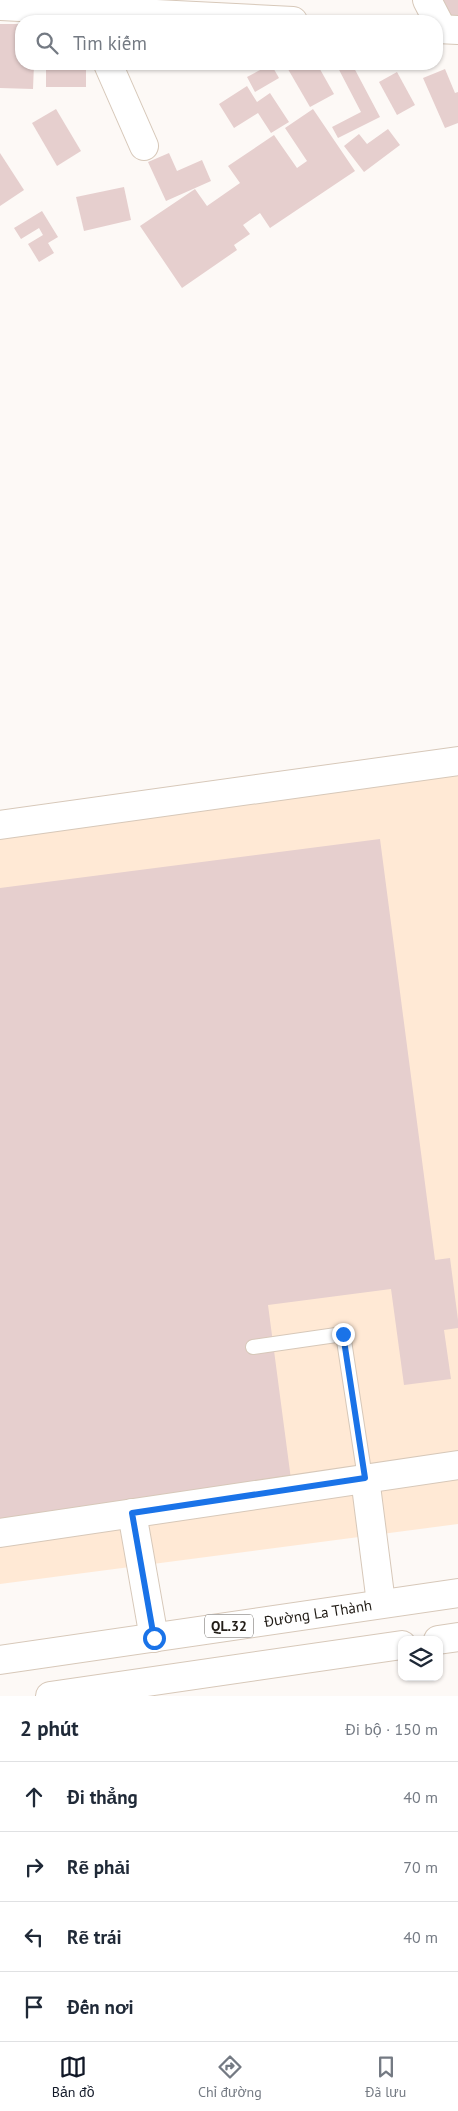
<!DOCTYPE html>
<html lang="vi">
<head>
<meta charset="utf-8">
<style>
	:root { --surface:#fff; --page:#f2f2f3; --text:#1f2937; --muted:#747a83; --line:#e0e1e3; --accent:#111827 }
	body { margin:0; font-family:"PT Sans",sans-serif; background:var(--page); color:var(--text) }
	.controls { position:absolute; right:15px; bottom:15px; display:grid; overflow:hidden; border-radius:10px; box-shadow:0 1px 4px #0004 }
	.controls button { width:45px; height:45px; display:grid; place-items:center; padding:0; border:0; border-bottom:1px solid var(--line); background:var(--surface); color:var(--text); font:25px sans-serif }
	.stop { position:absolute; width:15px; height:15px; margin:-11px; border:4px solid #1a73e8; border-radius:50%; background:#fff }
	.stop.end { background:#1a73e8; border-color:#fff; box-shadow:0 1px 5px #0008 }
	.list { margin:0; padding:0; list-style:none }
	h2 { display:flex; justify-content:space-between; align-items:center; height:65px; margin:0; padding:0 20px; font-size:21px }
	h2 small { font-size:16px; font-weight:400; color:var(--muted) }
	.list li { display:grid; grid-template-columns:32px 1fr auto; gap:15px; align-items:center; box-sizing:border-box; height:70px; padding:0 20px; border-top:1px solid var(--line) }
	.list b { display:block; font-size:19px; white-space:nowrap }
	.list em { font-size:16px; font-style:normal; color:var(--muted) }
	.icon { flex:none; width:28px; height:28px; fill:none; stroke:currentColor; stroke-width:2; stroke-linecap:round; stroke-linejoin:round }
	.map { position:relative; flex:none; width:458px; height:1696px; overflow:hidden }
	.search { position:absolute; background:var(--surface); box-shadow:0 1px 4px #0004; left:15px; right:15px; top:15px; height:55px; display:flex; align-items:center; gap:12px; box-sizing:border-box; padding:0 18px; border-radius:20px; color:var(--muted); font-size:19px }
	.sheet { height:345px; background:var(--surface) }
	nav { display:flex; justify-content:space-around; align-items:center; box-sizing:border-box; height:70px; border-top:1px solid var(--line); background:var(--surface); font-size:14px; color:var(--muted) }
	nav a { display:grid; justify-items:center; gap:2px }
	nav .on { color:var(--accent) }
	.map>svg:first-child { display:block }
	.built { fill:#ffe9d5 }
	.building { fill:#e6cfce }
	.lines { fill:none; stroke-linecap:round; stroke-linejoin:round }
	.service-casing { stroke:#d7c8b9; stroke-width:16 }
	.minor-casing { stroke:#d7c8b9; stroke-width:30 }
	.tertiary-casing { stroke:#d7c8b9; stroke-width:30 }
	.trunk-casing { stroke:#d7c8b9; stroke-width:30 }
	.service { stroke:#fff; stroke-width:14 }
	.minor { stroke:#fff; stroke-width:28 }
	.tertiary { stroke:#fff; stroke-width:28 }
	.trunk { stroke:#fff; stroke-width:28 }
	.route { stroke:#1a73e8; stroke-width:6 }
	.labels { text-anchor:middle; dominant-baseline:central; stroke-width:4; stroke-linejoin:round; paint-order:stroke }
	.shield { fill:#fff; stroke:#64605c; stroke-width:1 }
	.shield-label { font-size:14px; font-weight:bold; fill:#211c16 }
	.street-label { font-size:15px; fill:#211c16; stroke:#fff }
</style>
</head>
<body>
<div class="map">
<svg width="458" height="1696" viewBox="0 0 458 1696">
	<rect width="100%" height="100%" fill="#fdf9f6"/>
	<!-- built -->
	<path class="built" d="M458,768V1524L0,1584V825Z"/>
	<!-- building -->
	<g class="building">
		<rect x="444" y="0" width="14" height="23"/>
		<path d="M0,24H21V64H34L33,89L0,88Z"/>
		<rect x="46" y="64" width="40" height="23"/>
		<path d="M271,64L279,78L255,92L247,77Z"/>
		<path d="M285,64H317L334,94L310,107Z"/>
		<path d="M336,64H352L380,117L338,138L332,127L361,112Z"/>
		<path d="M445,69L455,93L458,92V123L445,128L423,78Z"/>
		<path d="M397,72L415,105L397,115L379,82Z"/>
		<path d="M247,86L257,102L270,93L289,122L271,133L258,113L234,128L219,104Z"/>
		<path d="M56,109L81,151L57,166L32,123Z"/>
		<path d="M313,109L355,171L270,228L260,213L243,225L250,234L234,245L237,250L182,288L140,226L195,189L207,206L240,183L228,166L274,135L297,168L307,161L285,128Z"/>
		<path d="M388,129L400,145L364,172L344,146L359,134L367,144Z"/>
		<path d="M0,153L24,190L0,206Z"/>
		<path d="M169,153L177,171L202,160L211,181L166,201L148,162Z"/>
		<path d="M124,187L131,220L84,231L76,197Z"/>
		<path d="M42,211L58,237L48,243L54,253L39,262L28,244L43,235L39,228L21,239L14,228Z"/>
		<path d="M380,839L435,1260L450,1258L458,1320V1328L444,1330L451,1379L404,1385L391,1289L268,1305L292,1487L0,1525V888Z"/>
	</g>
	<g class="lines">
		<!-- service casing -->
		<g class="service-casing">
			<path id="service" d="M253,1347L343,1334L365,1478"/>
		</g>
		<!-- minor casing -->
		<g class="minor-casing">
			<g id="minor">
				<path d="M427,0L442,29"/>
				<path d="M108,64L144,146"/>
				<path d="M0,825L458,761"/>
				<path d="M365,1478L381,1603"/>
				<path d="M132,1513L154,1638"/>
				<path d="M0,1533L458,1465"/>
			</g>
		</g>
		<!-- tertiary casing -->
		<g class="tertiary-casing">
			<g id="tertiary">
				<path d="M0,6L293,21"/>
				<path d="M437,29L458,30"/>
			</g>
		</g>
		<!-- trunk casing -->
		<g class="trunk-casing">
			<g id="trunk">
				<path d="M438,1640L458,1637"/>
				<path d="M0,1660L458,1593"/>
				<path d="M50,1696L402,1645"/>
			</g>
		</g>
		<!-- service -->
		<use href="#service" class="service"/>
		<!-- minor -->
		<use href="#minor" class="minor"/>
		<!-- tertiary -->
		<use href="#tertiary" class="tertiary"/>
		<!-- trunk -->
		<use href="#trunk" class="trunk"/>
	</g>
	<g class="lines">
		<!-- route -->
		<path class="route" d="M154,1638L132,1513L365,1478L343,1334"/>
	</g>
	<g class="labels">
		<!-- shield labels -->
		<rect class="shield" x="205" y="1614.5" width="48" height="23" rx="4"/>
		<g class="shield-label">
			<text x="229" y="1626">QL.32</text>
		</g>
		<!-- street labels -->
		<g class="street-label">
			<text transform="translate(318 1613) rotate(-9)">Đường La Thành</text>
		</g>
	</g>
</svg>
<div class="controls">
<button><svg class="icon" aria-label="layers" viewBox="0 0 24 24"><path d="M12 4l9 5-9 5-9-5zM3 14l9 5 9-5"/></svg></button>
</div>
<div class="stop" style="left:154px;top:1638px"></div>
<div class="stop end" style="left:343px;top:1334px"></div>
<div class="search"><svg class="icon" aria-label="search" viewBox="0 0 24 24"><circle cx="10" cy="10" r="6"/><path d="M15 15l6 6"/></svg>Tìm kiếm</div>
</div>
<section class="sheet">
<h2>2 phút<small>Đi bộ · 150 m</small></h2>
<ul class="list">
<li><svg class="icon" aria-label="ahead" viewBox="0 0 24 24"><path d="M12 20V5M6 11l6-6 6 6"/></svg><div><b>Đi thẳng</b></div><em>40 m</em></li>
<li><svg class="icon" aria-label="right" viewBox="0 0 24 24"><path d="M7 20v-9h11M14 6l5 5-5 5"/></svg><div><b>Rẽ phải</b></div><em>70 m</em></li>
<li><svg class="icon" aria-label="left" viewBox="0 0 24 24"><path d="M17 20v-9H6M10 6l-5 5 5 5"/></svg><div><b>Rẽ trái</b></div><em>40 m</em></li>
<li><svg class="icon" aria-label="arrive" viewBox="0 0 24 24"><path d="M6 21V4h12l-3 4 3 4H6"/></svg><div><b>Đến nơi</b></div></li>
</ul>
</section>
<nav>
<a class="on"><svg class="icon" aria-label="map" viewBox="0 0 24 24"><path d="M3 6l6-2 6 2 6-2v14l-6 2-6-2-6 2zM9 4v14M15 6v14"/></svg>Bản đồ</a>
<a><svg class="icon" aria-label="directions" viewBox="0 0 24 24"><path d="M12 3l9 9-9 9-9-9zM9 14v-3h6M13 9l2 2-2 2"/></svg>Chỉ đường</a>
<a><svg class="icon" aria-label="saved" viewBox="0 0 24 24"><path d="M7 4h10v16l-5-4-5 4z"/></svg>Đã lưu</a>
</nav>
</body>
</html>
